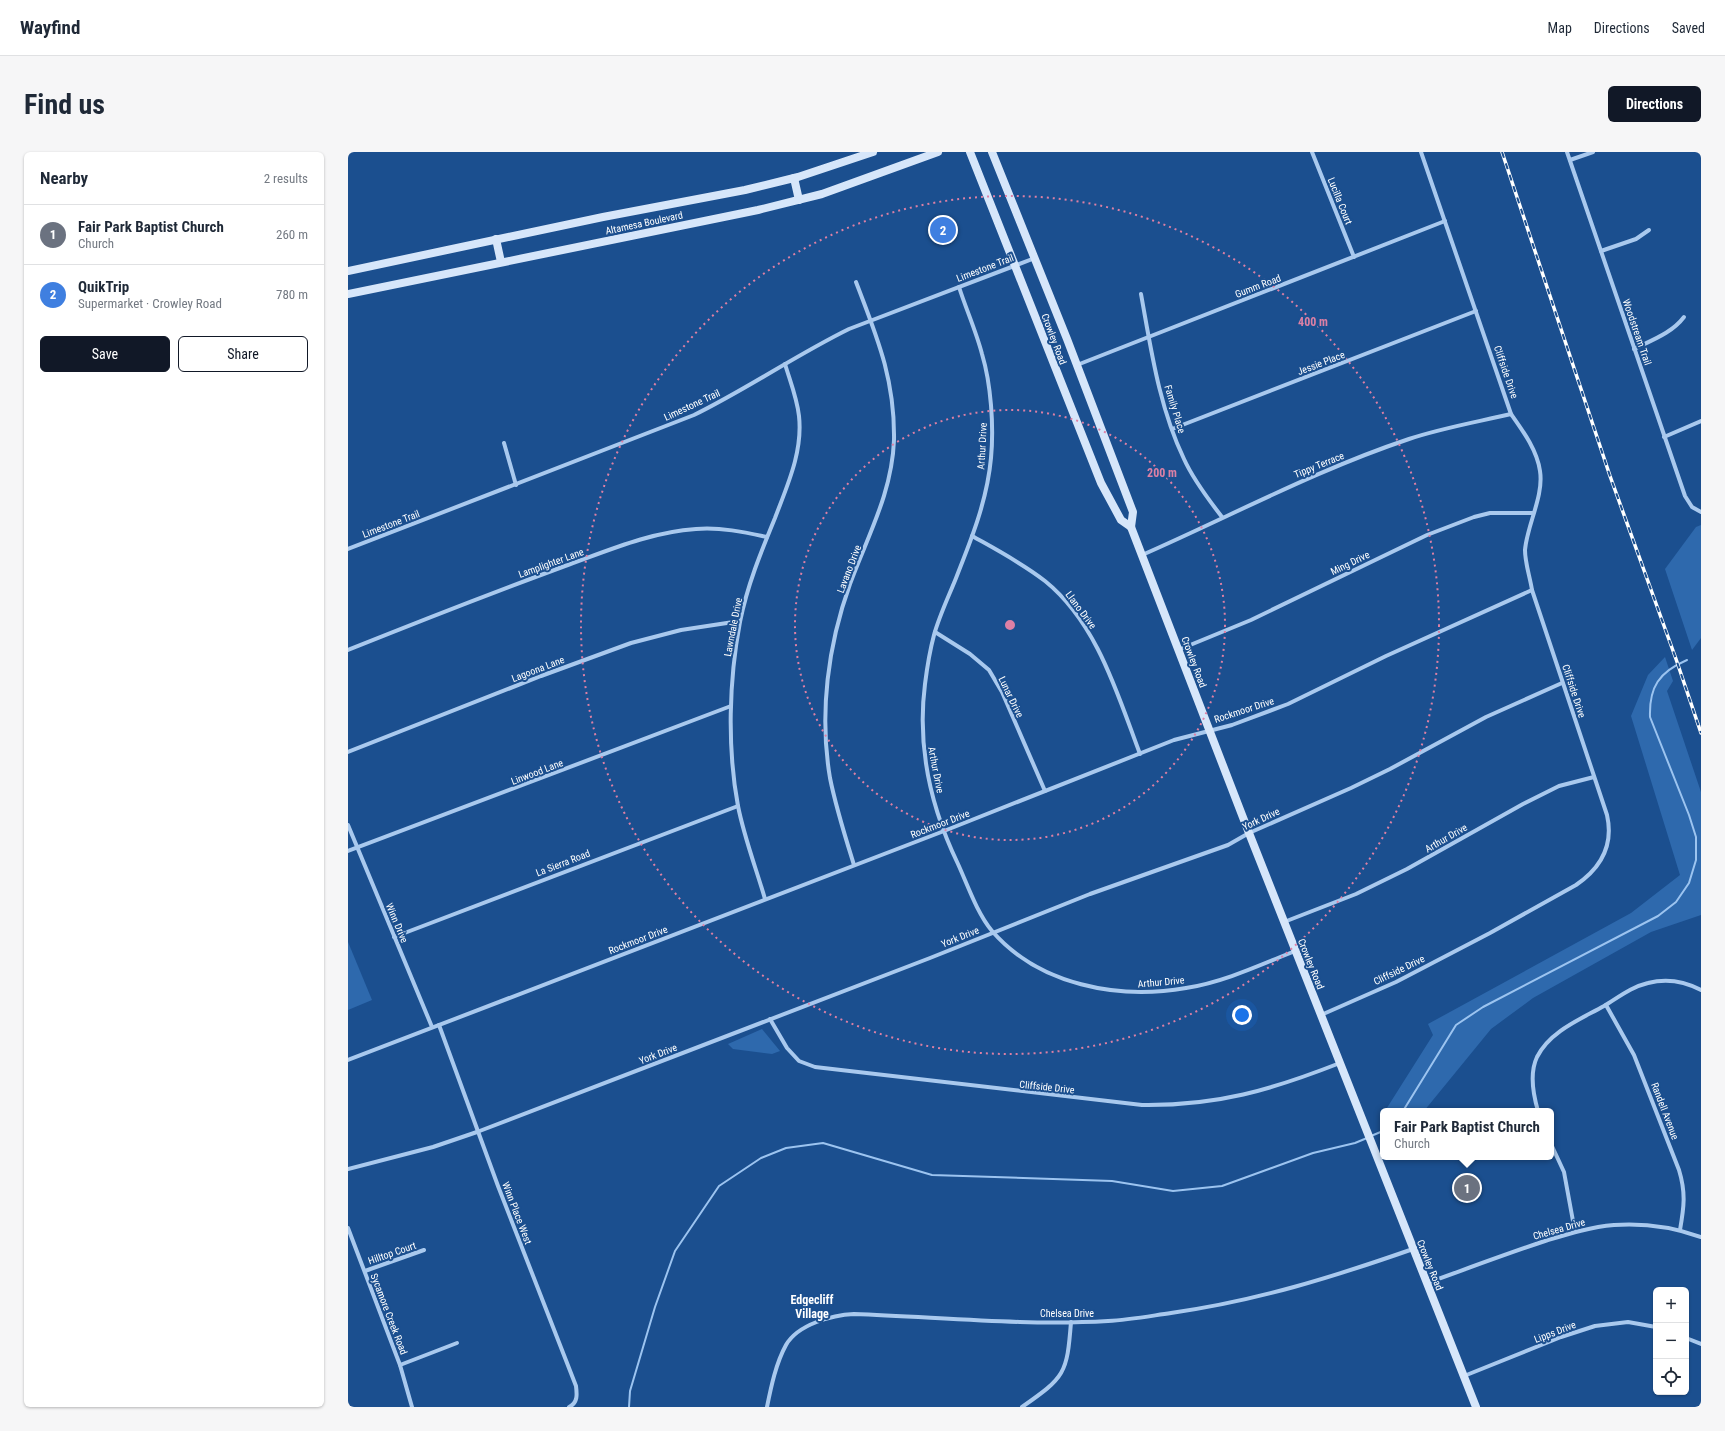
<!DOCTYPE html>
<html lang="en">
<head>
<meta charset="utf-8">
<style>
	:root { --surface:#fff; --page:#f6f6f7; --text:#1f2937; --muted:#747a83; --line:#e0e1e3; --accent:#111827 }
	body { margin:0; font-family:"Roboto Condensed",sans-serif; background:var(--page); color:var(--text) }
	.controls { position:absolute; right:12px; bottom:12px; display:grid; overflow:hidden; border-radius:6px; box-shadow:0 1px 3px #0004 }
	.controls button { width:36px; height:36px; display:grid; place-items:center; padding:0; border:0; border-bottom:1px solid var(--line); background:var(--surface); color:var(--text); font:20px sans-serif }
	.you { position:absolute; left:894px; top:863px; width:14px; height:14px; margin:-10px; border:3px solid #fff; border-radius:50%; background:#1a73e8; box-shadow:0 0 0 6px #1a73e833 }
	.badge { display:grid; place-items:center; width:26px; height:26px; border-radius:50%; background:var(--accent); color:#fff; font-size:13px; font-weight:700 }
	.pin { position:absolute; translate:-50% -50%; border:2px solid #fff; box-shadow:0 1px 4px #0006 }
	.popup { position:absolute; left:1032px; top:956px; width:174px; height:52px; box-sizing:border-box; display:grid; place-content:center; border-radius:6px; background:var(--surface); filter:drop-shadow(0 1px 3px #0005); font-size:13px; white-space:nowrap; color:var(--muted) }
	.popup b { font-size:15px; color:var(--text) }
	.popup::after { content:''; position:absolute; left:50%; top:100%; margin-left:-8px; border:8px solid transparent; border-top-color:var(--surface) }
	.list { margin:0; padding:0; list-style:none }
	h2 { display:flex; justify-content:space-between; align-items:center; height:52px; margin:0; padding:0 16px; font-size:17px }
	h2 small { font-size:13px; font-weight:400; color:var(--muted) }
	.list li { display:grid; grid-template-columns:26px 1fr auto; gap:12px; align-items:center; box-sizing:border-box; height:60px; padding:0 16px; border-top:1px solid var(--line) }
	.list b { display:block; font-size:15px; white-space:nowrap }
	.list p { margin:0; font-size:13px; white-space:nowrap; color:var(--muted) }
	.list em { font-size:13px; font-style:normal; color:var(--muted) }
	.actions { display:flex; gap:8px; padding:12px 16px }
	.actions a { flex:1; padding:9px 0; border:1px solid var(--accent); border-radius:6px; text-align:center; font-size:14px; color:var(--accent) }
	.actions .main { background:var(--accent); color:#fff }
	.icon { flex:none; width:22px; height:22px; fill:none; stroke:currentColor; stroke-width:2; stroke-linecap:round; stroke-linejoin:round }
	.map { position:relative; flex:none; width:1353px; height:1255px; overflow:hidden; border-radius:6px }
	header { display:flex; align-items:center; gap:24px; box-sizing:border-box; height:56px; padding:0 20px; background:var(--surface); border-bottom:1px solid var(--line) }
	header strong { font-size:19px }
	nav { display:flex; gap:22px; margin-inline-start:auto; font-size:14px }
	.intro { display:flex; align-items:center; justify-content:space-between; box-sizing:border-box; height:96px; padding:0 24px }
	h1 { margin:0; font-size:28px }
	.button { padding:10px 18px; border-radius:6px; background:var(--accent); color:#fff; font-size:14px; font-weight:700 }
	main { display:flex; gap:24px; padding:0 24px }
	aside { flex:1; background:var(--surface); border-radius:6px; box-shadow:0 1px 3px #0004 }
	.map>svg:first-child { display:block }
	.green { fill:#2e69ad }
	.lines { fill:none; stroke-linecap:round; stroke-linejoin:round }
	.stream { stroke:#9cc4f0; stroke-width:2 }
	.street { stroke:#a9c9ee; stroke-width:4 }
	.secondary { stroke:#d6e6fa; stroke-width:8 }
	.rail-casing { stroke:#fff; stroke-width:3.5 }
	.rail { stroke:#1b4f8f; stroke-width:2; stroke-dasharray:6; stroke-linecap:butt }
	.ring { fill:none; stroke:#dd80a5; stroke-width:2; stroke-dasharray:2 4 }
	.labels { text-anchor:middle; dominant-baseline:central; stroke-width:4; stroke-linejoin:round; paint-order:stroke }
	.street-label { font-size:10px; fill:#fff; stroke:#1b4f8f }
	.quarter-label { font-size:12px; font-weight:bold; fill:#fff; stroke:#1b4f8f }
	.centre { fill:#dd80a5; stroke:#1b4f8f; stroke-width:2 }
	.ring-label { font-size:12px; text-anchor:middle; font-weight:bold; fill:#dd80a5; stroke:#1b4f8f; stroke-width:4; stroke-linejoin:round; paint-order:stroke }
</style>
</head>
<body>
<header>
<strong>Wayfind</strong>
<nav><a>Map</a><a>Directions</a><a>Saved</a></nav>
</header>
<div class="intro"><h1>Find us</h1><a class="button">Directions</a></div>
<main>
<aside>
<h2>Nearby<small>2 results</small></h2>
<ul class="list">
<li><span class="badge" style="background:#6b7280">1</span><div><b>Fair Park Baptist Church</b><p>Church</p></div><em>260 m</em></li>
<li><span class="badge" style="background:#3f7fe0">2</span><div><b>QuikTrip</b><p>Supermarket · Crowley Road</p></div><em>780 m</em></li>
</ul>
<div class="actions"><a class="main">Save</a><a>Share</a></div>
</aside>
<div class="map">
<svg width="1353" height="1255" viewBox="0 0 1353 1255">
	<rect width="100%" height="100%" fill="#1b4f8f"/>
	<!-- green -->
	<g class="green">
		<path d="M1353,373V486L1344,498L1317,417L1348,375Z"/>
		<path d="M1317,505L1325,529L1319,539L1353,640V763L1303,780L1185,846L1143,877L1076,959H1037L1085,883L1080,872L1283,761L1332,723L1283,564L1300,523Z"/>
		<path d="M0,790L24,848L0,858Z"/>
		<path d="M414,877L432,899L424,902L385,897L380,892Z"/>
	</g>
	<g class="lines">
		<!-- stream -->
		<g class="stream">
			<path d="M1055,959L1108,873L1135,855L1310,764L1328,750L1341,731L1348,708V685L1341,663L1302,565C1301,535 1311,520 1339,508"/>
			<path d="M1023,984L1035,979"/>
			<path d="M281,1255L282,1239L307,1155L327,1099L371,1034L413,1006L438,996L475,991L584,1023L764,1029L825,1039L874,1034L965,1001L1007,991L1019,986"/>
		</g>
		<!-- street -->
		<g class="street">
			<path d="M964,0L1006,105"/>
			<path d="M1219,0L1337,344L1344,355L1353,360"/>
			<path d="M1222,8L1245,0"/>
			<path d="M1253,99L1288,87L1301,78"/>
			<path d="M611,135C618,157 628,179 634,202C643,232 646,274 643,306C639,350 622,391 606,431C599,448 591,465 586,483C582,498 579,516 577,532C569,594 583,656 610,712C620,734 629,761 644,779C691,833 770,848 838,836C876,830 912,813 947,799"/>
			<path d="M793,142C803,197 811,255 836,307C845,327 860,347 874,365"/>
			<path d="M1286,197C1304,188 1324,181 1336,165"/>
			<path d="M729,213L1097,69"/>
			<path d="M824,277L1128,159"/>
			<path d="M1316,285L1353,269"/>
			<path d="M156,291L168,333"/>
			<path d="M624,384C649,398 674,411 697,429C749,471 769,541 792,602"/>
			<path d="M0,397L346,263C399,237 448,203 501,177L687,106"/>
			<path d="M794,403C883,364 968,318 1061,287C1094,276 1129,270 1163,262"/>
			<path d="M587,480L622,502L641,518L654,540L697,639"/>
			<path d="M0,498C72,469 144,441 217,414C259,399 302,380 348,377C372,375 396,380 419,385"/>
			<path d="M830,498L903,468L1079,383L1126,365L1142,361H1185"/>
			<path d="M0,600L193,524L283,491L333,478L392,469"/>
			<path d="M0,673L84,875"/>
			<path d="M0,699L383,554"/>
			<path d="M506,713C497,684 488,656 482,626C471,561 480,493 502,432C520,383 544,341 546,288C547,227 529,185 508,130"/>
			<path d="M417,747C408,716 396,685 390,654C379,595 381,528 392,470C399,434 413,400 427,366C439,334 455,300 451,264C449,246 442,229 437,212"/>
			<path d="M936,770L1008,742L1059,717L1175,652L1211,634L1246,625"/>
			<path d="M46,785L390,654"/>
			<path d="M1258,853L1286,903L1331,1018C1338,1041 1336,1055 1332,1078"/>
			<path d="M973,863L1048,830L1142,781L1228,733C1253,716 1266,694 1259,663L1184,438C1182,425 1177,411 1177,398C1179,373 1196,344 1192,319C1189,298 1175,279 1163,262L1073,0"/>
			<path d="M422,867L439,896L451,909L467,915L794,953C869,954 923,938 992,911"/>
			<path d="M91,873L150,1034L228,1234C229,1242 230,1251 221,1255"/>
			<path d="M0,908L596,679L826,588L884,573L940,552L1038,504L1184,438"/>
			<path d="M1190,959C1185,942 1181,922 1189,905C1202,879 1233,867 1256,854C1271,845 1283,835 1300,831C1319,826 1336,829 1353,838"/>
			<path d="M1203,992L1216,1020L1227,1080"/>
			<path d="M0,1017L85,995L129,980L582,806L742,742L880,693L901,681L1003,636L1042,617L1138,565L1214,531"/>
			<path d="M0,1076L52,1213L64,1255"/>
			<path d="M17,1119L76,1098"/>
			<path d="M1079,1131C1118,1117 1158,1102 1197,1089C1220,1082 1242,1075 1266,1073C1295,1071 1325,1075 1353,1085"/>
			<path d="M1338,1186L1353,1192"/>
			<path d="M52,1213L109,1191"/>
			<path d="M1116,1224L1213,1185L1247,1174L1280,1170L1308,1175"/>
			<path d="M419,1255C423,1235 428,1211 438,1193C450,1172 485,1163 506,1162C591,1165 676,1174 760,1169C781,1168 802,1164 823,1161C908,1149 985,1125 1065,1097"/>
			<path d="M674,1255C717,1225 719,1222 723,1170"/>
		</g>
		<!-- secondary -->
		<g class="secondary">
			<path d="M622,0L753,331L773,368L783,375"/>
			<path d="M644,0L719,187L785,360L783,375L901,681L1128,1255"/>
			<path d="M446,26L451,48"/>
			<path d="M148,87L153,110"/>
			<path d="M0,119L255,65L397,38L450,25L525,0"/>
			<path d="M0,142L410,58L474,42L590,0"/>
		</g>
		<!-- rail casing -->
		<g class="rail-casing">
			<path id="rail" d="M1154,0L1262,324L1328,507L1353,581"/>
		</g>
		<!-- rail -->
		<use href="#rail" class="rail"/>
	</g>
	<!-- distance rings -->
	<g class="ring">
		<circle cx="662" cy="473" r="215"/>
		<circle cx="662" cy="473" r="429"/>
	</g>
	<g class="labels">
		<!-- street labels -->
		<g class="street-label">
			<text transform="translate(992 49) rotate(68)">Lucilla Court</text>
			<text transform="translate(296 71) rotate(-12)">Altamesa Boulevard</text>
			<text transform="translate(637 116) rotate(-21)">Limestone Trail</text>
			<text transform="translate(910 134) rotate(-21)">Gumm Road</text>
			<text transform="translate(1289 180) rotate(71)">Woodstream Trail</text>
			<text transform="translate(706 187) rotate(69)">Crowley Road</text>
			<text transform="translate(973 211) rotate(-21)">Jessie Place</text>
			<text transform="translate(1158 220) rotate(71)">Cliffside Drive</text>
			<text transform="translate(344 253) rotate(-25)">Limestone Trail</text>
			<text transform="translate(827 257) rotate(73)">Family Place</text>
			<text transform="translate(634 294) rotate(-87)">Arthur Drive</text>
			<text transform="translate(971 313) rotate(-22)">Tippy Terrace</text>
			<text transform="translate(43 372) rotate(-21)">Limestone Trail</text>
			<text transform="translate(203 411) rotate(-20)">Lamplighter Lane</text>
			<text transform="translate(1002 411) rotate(-26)">Ming Drive</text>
			<text transform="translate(501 417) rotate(-69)">Lavano Drive</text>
			<text transform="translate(733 458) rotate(53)">Llano Drive</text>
			<text transform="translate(385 475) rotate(-79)">Lawndale Drive</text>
			<text transform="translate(846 510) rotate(69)">Crowley Road</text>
			<text transform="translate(190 517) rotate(-21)">Lagoona Lane</text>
			<text transform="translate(1226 539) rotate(72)">Cliffside Drive</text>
			<text transform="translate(663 545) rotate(64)">Lunar Drive</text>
			<text transform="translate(896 558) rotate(-18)">Rockmoor Drive</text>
			<text transform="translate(588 618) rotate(79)">Arthur Drive</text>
			<text transform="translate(189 620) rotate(-21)">Linwood Lane</text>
			<text transform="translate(913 667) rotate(-25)">York Drive</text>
			<text transform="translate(592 672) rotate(-21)">Rockmoor Drive</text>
			<text transform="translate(1098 686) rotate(-30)">Arthur Drive</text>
			<text transform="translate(215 711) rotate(-21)">La Sierra Road</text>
			<text transform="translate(49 771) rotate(67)">Winn Drive</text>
			<text transform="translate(612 785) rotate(-22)">York Drive</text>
			<text transform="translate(290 788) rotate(-21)">Rockmoor Drive</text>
			<text transform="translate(963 812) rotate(68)">Crowley Road</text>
			<text transform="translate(1051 818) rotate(-26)">Cliffside Drive</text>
			<text transform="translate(813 830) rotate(-5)">Arthur Drive</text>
			<text transform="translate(310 902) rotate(-21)">York Drive</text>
			<text transform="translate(699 935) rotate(6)">Cliffside Drive</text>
			<text transform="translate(1317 959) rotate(69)">Randell Avenue</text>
			<text transform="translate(169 1061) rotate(69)">Winn Place West</text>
			<text transform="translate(1211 1077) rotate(-16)">Chelsea Drive</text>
			<text transform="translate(44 1101) rotate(-19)">Hilltop Court</text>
			<text transform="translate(1082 1113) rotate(68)">Crowley Road</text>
			<text x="719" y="1161">Chelsea Drive</text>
			<text transform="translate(41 1162) rotate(69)">Sycamore Creek Road</text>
			<text transform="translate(1207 1180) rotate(-21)">Lipps Drive</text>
		</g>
		<!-- quarter labels -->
		<g class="quarter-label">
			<text x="464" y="1148">Edgecliff<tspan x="464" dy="14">Village</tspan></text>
		</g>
	</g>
	<circle cx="662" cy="473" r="6" class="centre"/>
	<g class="ring-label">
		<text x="965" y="174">400 m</text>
		<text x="814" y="325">200 m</text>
	</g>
</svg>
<div class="controls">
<button>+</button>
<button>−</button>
<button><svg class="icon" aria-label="locate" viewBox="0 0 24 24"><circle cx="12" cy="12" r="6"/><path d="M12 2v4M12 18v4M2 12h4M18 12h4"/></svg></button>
</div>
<div class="you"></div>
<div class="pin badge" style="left:1119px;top:1036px;background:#6b7280">1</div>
<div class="popup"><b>Fair Park Baptist Church</b>Church</div>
<div class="pin badge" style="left:595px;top:78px;background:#3f7fe0">2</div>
</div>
</main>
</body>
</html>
